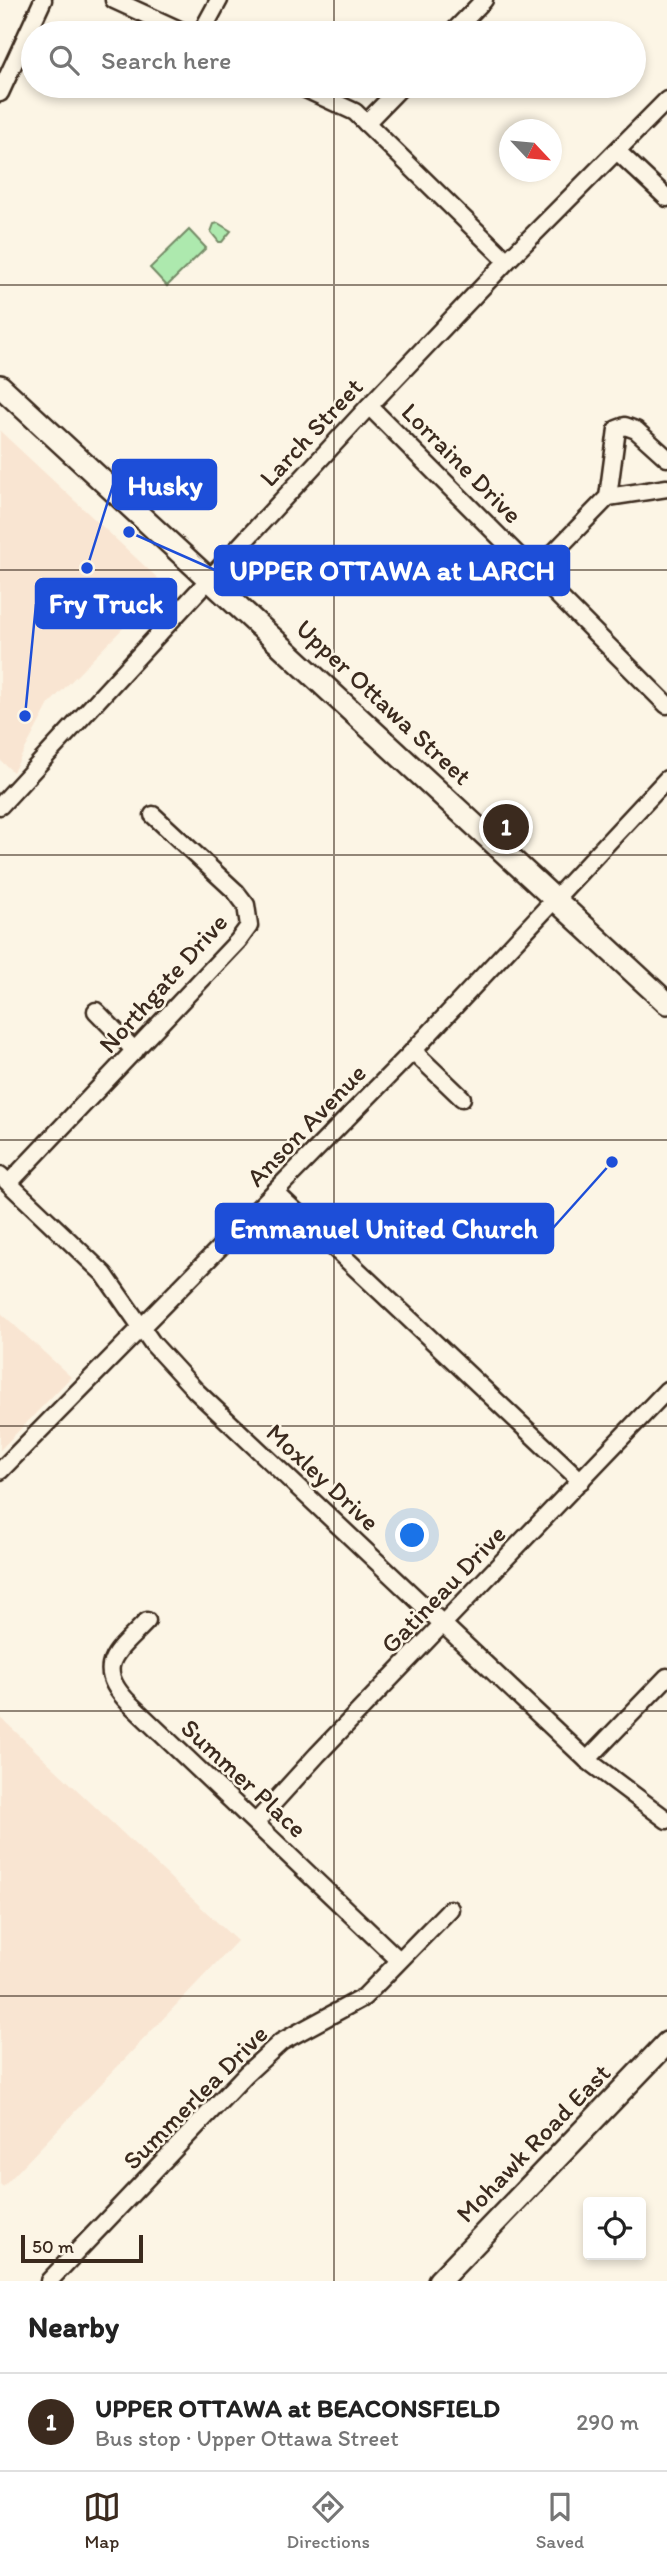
<!DOCTYPE html>
<html lang="en">
<head>
<meta charset="utf-8">
<style>
	:root { --surface:#fff; --page:#f2f2f2; --text:#222; --muted:#767676; --line:#e0e0e0; --accent:#3b2a1e }
	body { margin:0; font-family:Itim,sans-serif; background:var(--page); color:var(--text) }
	.controls { position:absolute; right:21px; bottom:21px; display:grid; overflow:hidden; border-radius:7px; box-shadow:0 4px 10px #0003 }
	.controls button { width:63px; height:63px; display:grid; place-items:center; padding:0; border:0; border-bottom:2px solid var(--line); background:var(--surface); color:var(--text); font:35px sans-serif }
	.compass { position:absolute; left:499px; top:119px; width:63px; height:63px; border-radius:50%; background:var(--surface); box-shadow:0 4px 10px #0003; rotate:116deg }
	.scale { position:absolute; left:21px; bottom:18px; width:122px; box-sizing:border-box; padding-left:7px; border:4px solid #3b2a1e; border-top:0; font-size:19px; line-height:24px; white-space:nowrap; color:#3b2a1e; -webkit-text-stroke:5px #fcf5e5; paint-order:stroke }
	.you { position:absolute; left:413px; top:1536px; width:24px; height:24px; margin:-18px; border:5px solid #fff; border-radius:50%; background:#1a73e8; box-shadow:0 0 0 10px #1a73e833 }
	.badge { display:grid; place-items:center; width:46px; height:46px; border-radius:50%; background:var(--accent); color:#fff; font-size:23px; font-weight:700 }
	.pin { position:absolute; translate:-50% -50%; border:4px solid #fff; box-shadow:0 2px 7px #0006 }
	.list { margin:0; padding:0; list-style:none }
	h2 { display:flex; justify-content:space-between; align-items:center; height:91px; margin:0; padding:0 28px; font-size:30px }
	h2 small { font-size:23px; font-weight:400; color:var(--muted) }
	.list li { display:grid; grid-template-columns:46px 1fr auto; gap:21px; align-items:center; box-sizing:border-box; height:98px; padding:0 28px; border-top:2px solid var(--line) }
	.list b { display:block; font-size:26px; white-space:nowrap }
	.list p { margin:0; font-size:23px; white-space:nowrap; color:var(--muted) }
	.list em { font-size:23px; font-style:normal; color:var(--muted) }
	.icon { flex:none; width:38px; height:38px; fill:none; stroke:currentColor; stroke-width:2; stroke-linecap:round; stroke-linejoin:round }
	.map { position:relative; flex:none; width:667px; height:2281px; overflow:hidden }
	.search { position:absolute; background:var(--surface); box-shadow:0 4px 10px #0003; left:21px; right:21px; top:21px; height:77px; display:flex; align-items:center; gap:18px; box-sizing:border-box; padding:0 24px; border-radius:38px; color:var(--muted); font-size:26px }
	.sheet { height:189px; background:var(--surface) }
	nav { display:flex; justify-content:space-around; align-items:center; box-sizing:border-box; height:98px; border-top:2px solid var(--line); background:var(--surface); font-size:19px; color:var(--muted) }
	nav a { display:grid; justify-items:center; gap:4px }
	nav .on { color:var(--accent) }
	.map>svg:first-child { display:block }
	.built { fill:#f9e5d2 }
	.green { fill:#ade9ae; stroke:#748a66; stroke-width:2 }
	.lines { fill:none; stroke-linecap:round; stroke-linejoin:round }
	.minor-casing { stroke:#3b2a1e; stroke-width:21 }
	.major-casing { stroke:#3b2a1e; stroke-width:26 }
	.minor { stroke:#fcf5e5; stroke-width:16 }
	.major { stroke:#fcf5e5; stroke-width:21 }
	.grid { fill:none; stroke:#3b2a1e; stroke-width:2; stroke-opacity:0.55 }
	.labels { text-anchor:middle; dominant-baseline:central; stroke-width:5; stroke-linejoin:round; paint-order:stroke }
	.street-label { font-size:26px; fill:#3b2a1e; stroke:#fcf5e5 }
	.leader { fill:none; stroke:#1d4ed8; stroke-width:2.5 }
	.callout-dot { fill:#1d4ed8; stroke:#fcf5e5; stroke-width:2.5 }
	.callout { fill:#1d4ed8; stroke:#1d4ed8; stroke-width:2.5 }
	.callout-label { font-size:28px; text-anchor:middle; font-weight:bold; fill:#fff }
</style>
</head>
<body>
<div class="map">
<svg width="667" height="2281" viewBox="0 0 667 2281">
	<rect width="100%" height="100%" fill="#fcf5e5"/>
	<filter id="ink" filterUnits="userSpaceOnUse"><feTurbulence type="fractalNoise" baseFrequency=".0143" numOctaves="2"/><feDisplacementMap in="SourceGraphic" scale="14" xChannelSelector="R" yChannelSelector="G"/><feConvolveMatrix kernelMatrix="1 2 1 2 8 2 1 2 1" color-interpolation-filters="sRGB"/></filter>
	<g filter="url(#ink)">
		<!-- built -->
		<g class="built">
			<path d="M0,431L165,585L49,704L13,772L0,760Z"/>
			<path d="M0,1312L71,1377L0,1450Z"/>
			<path d="M0,1717L237,1941L3,2187L0,2184Z"/>
		</g>
		<!-- green -->
		<g class="green">
			<path d="M218,223L231,231L222,242H219L211,232L214,224Z"/>
			<path d="M189,230L206,248L167,286L150,268Z"/>
		</g>
		<g class="lines">
			<!-- minor casing -->
			<g class="minor-casing">
				<g id="minor">
					<path d="M114,0L186,33"/>
					<path d="M201,33L219,0"/>
					<path d="M452,33L484,0"/>
					<path d="M299,86L355,112L507,261"/>
					<path d="M0,93L43,0"/>
					<path d="M366,123L402,86"/>
					<path d="M617,151L667,198"/>
					<path d="M369,406L667,705"/>
					<path d="M608,497L667,488"/>
					<path d="M536,571L608,497L617,429L625,426L636,430L667,458"/>
					<path d="M0,806L369,406L507,261L667,100"/>
					<path d="M96,1011L135,1051"/>
					<path d="M413,1051L462,1098"/>
					<path d="M0,1175L104,1274L153,1344L196,1391L587,1760L667,1820"/>
					<path d="M9,1183L238,941L249,926L246,905L236,892L153,815"/>
					<path d="M275,1192L581,1481"/>
					<path d="M0,1471L413,1051L667,779"/>
					<path d="M147,1621C118,1652 91,1665 130,1704L399,1960"/>
					<path d="M587,1760L667,1677"/>
					<path d="M256,1822L317,1755L667,1390"/>
					<path d="M49,2281L246,2074L281,2042L364,1997L450,1909"/>
				</g>
			</g>
			<!-- major casing -->
			<g class="major-casing">
				<g id="major">
					<path d="M0,386L667,1003"/>
					<path d="M439,2281L667,2043"/>
				</g>
			</g>
			<!-- minor -->
			<use href="#minor" class="minor"/>
			<!-- major -->
			<use href="#major" class="major"/>
		</g>
	</g>
	<!-- grid -->
	<path class="grid" d="M334,0V33M334,86V2281M0,285H667M0,570H667M0,855H667M0,1140H667M0,1426H667M0,1711H667M0,1996H667"/>
	<g class="labels">
		<!-- street labels -->
		<g class="street-label">
			<text transform="translate(311 432) rotate(-47)">Larch Street</text>
			<text transform="translate(462 463) rotate(45)">Lorraine Drive</text>
			<text transform="translate(384 702) rotate(43)">Upper Ottawa Street</text>
			<text transform="translate(163 983) rotate(-48)">Northgate Drive</text>
			<text transform="translate(306 1125) rotate(-46)">Anson Avenue</text>
			<text transform="translate(323 1477) rotate(43)">Moxley Drive</text>
			<text transform="translate(443 1589) rotate(-46)">Gatineau Drive</text>
			<text transform="translate(244 1778) rotate(43)">Summer Place</text>
			<text transform="translate(195 2097) rotate(-45)">Summerlea Drive</text>
			<text transform="translate(533 2143) rotate(-46)">Mohawk Road East</text>
		</g>
	</g>
	<!-- callouts -->
	<path class="leader" d="M87 568L113 485M129 532L215 570M25 716L36 604M612 1162L553 1228"/>
	<g class="callout-dot">
		<circle cx="87" cy="568" r="7"/>
		<circle cx="129" cy="532" r="7"/>
		<circle cx="25" cy="716" r="7"/>
		<circle cx="612" cy="1162" r="7"/>
	</g>
	<g class="callout">
		<rect x="113" y="460" width="103" height="49" rx="7"/>
		<rect x="215" y="546" width="354" height="49" rx="7"/>
		<rect x="36" y="579" width="140" height="49" rx="7"/>
		<rect x="216" y="1204" width="337" height="49" rx="7"/>
	</g>
	<g class="callout-label">
		<text x="165" y="495">Husky</text>
		<text x="392" y="580">UPPER OTTAWA at LARCH</text>
		<text x="106" y="613">Fry Truck</text>
		<text x="384" y="1238">Emmanuel United Church</text>
	</g>
</svg>
<div class="controls">
<button><svg class="icon" aria-label="locate" viewBox="0 0 24 24"><circle cx="12" cy="12" r="6"/><path d="M12 2v4M12 18v4M2 12h4M18 12h4"/></svg></button>
</div>
<svg class="compass" viewBox="-18 -18 36 36"><path d="M0-13l5 13h-10z" fill="#e53935"/><path d="M0 13l5-13h-10z" fill="#767676"/></svg>
<div class="scale">50 m</div>
<div class="you"></div>
<div class="pin badge" style="left:506px;top:827px">1</div>
<div class="search"><svg class="icon" aria-label="search" viewBox="0 0 24 24"><circle cx="10" cy="10" r="6"/><path d="M15 15l6 6"/></svg>Search here</div>
</div>
<section class="sheet">
<h2>Nearby<small></small></h2>
<ul class="list">
<li><span class="badge">1</span><div><b>UPPER OTTAWA at BEACONSFIELD</b><p>Bus stop · Upper Ottawa Street</p></div><em>290 m</em></li>
</ul>
</section>
<nav>
<a class="on"><svg class="icon" aria-label="map" viewBox="0 0 24 24"><path d="M3 6l6-2 6 2 6-2v14l-6 2-6-2-6 2zM9 4v14M15 6v14"/></svg>Map</a>
<a><svg class="icon" aria-label="directions" viewBox="0 0 24 24"><path d="M12 3l9 9-9 9-9-9zM9 14v-3h6M13 9l2 2-2 2"/></svg>Directions</a>
<a><svg class="icon" aria-label="saved" viewBox="0 0 24 24"><path d="M7 4h10v16l-5-4-5 4z"/></svg>Saved</a>
</nav>
</body>
</html>
